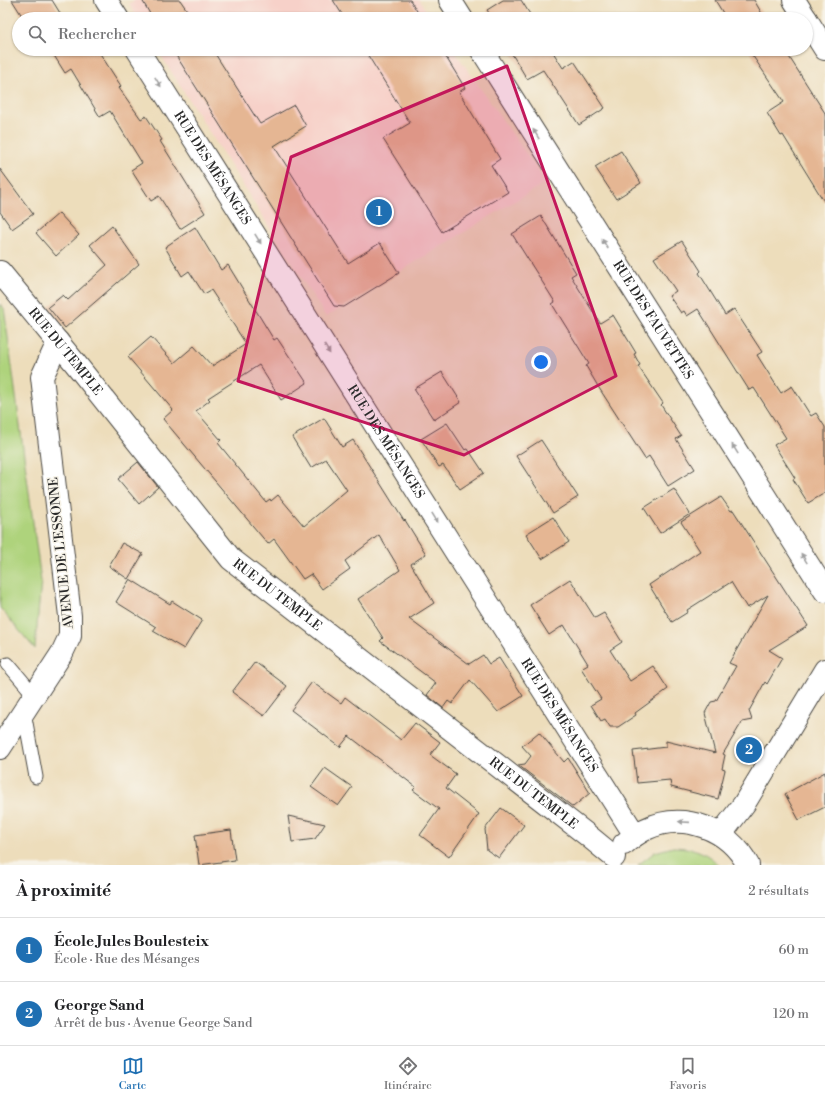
<!DOCTYPE html>
<html lang="fr">
<head>
<meta charset="utf-8">
<style>
	:root { --surface:#fff; --page:#f6f6f6; --text:#202124; --muted:#757577; --line:#e0e0e0; --accent:#1f6fb2 }
	body { margin:0; font-family:"Libre Bodoni",serif; background:var(--page); color:var(--text) }
	.you { position:absolute; left:541px; top:362px; width:14px; height:14px; margin:-10px; border:3px solid #fff; border-radius:50%; background:#1a73e8; box-shadow:0 0 0 6px #1a73e833 }
	.badge { display:grid; place-items:center; width:26px; height:26px; border-radius:50%; background:var(--accent); color:#fff; font-size:13px; font-weight:700 }
	.pin { position:absolute; translate:-50% -50%; border:2px solid #fff; box-shadow:0 1px 4px #0006 }
	.list { margin:0; padding:0; list-style:none }
	h2 { display:flex; justify-content:space-between; align-items:center; height:52px; margin:0; padding:0 16px; font-size:17px }
	h2 small { font-size:13px; font-weight:400; color:var(--muted) }
	.list li { display:grid; grid-template-columns:26px 1fr auto; gap:12px; align-items:center; box-sizing:border-box; height:64px; padding:0 16px; border-top:1px solid var(--line) }
	.list b { display:block; font-size:15px; white-space:nowrap }
	.list p { margin:0; font-size:13px; white-space:nowrap; color:var(--muted) }
	.list em { font-size:13px; font-style:normal; color:var(--muted) }
	.icon { flex:none; width:22px; height:22px; fill:none; stroke:currentColor; stroke-width:2; stroke-linecap:round; stroke-linejoin:round }
	.map { position:relative; flex:none; width:825px; height:865px; overflow:hidden }
	.search { position:absolute; background:var(--surface); box-shadow:0 1px 3px #0004; left:12px; right:12px; top:12px; height:44px; display:flex; align-items:center; gap:10px; box-sizing:border-box; padding:0 14px; border-radius:22px; color:var(--muted); font-size:15px }
	.sheet { height:180px; background:var(--surface) }
	nav { display:flex; justify-content:space-around; align-items:center; box-sizing:border-box; height:56px; border-top:1px solid var(--line); background:var(--surface); font-size:11px; color:var(--muted) }
	nav a { display:grid; justify-items:center; gap:2px }
	nav .on { color:var(--accent) }
	.map>svg:first-child { display:block }
	.built { fill:#f7d1c9 }
	.green { fill:#aed37c; stroke:#6c7f54 }
	.building { fill:#e5b693 }
	.lines { fill:none; stroke-linecap:round; stroke-linejoin:round }
	.lane-casing { stroke:#484641; stroke-width:15 }
	.street-casing { stroke:#484641; stroke-width:24 }
	.lane { stroke:#fff; stroke-width:13 }
	.street { stroke:#fff; stroke-width:22 }
	.oneway { fill:#a0a0a0 }
	.marked { fill:#c2185b; fill-opacity:0.2; stroke:#c2185b; stroke-width:3; stroke-linejoin:round }
	.labels { text-anchor:middle; dominant-baseline:central; stroke-width:3; stroke-linejoin:round; paint-order:stroke }
	.street-label { font-size:13px; fill:#2b2b2b; stroke:#f7f3e8 }
</style>
</head>
<body>
<div class="map">
<svg width="825" height="865" viewBox="0 0 825 865">
	<rect width="100%" height="100%" fill="#f7f3e8"/>
	<filter id="ink" filterUnits="userSpaceOnUse"><feTurbulence type="fractalNoise" baseFrequency=".025" numOctaves="2"/><feDisplacementMap in="SourceGraphic" scale="8" xChannelSelector="R" yChannelSelector="G"/><feConvolveMatrix kernelMatrix="1 2 1 2 8 2 1 2 1" color-interpolation-filters="sRGB"/></filter>
	<filter id="wash" filterUnits="userSpaceOnUse"><feTurbulence type="fractalNoise" baseFrequency=".012" numOctaves="4" result="noise"/><feDisplacementMap in="SourceGraphic" scale="16" xChannelSelector="R" yChannelSelector="G"/><feGaussianBlur stdDeviation="0.9" result="paint"/><feColorMatrix in="noise" values="0 0 0 0 0 0 0 0 0 0 0 0 0 0 0 0 0 1.4 0 .05"/><feComposite in="paint" operator="in"/></filter>
	<g filter="url(#wash)">
		<rect width="100%" height="100%" fill="#edddbb"/>
		<!-- built -->
		<g class="built">
			<path d="M134,0H419L432,19H138L129,4Z"/>
			<path d="M157,49H453L546,182L326,317Z"/>
		</g>
		<!-- green -->
		<g class="green">
			<path d="M0,304L4,308L41,581L35,649L0,608Z"/>
			<path d="M673,847C694,848 703,850 719,865H638L655,852Z"/>
		</g>
		<g id="blocks">
			<!-- building -->
			<g class="building">
				<path d="M12,0H52L60,13L50,19H24Z"/>
				<path d="M142,0H180L193,19H153Z"/>
				<path d="M333,0H410L422,19H345Z"/>
				<path d="M503,0H521L533,19H493L487,10Z"/>
				<path d="M715,0H754L765,19H724L721,14L723,13Z"/>
				<path d="M50,49H104L99,52L121,86L119,88L141,119L146,116L162,140L160,141L205,213L180,229L159,196L151,201L131,170L142,163L110,111L100,117L71,69L65,73Z"/>
				<path d="M172,49H212L260,124L294,105L306,126L274,146L348,263L380,243L399,273L344,307L334,306Z"/>
				<path d="M364,49H441L465,88L459,92L500,159L491,165L508,192L442,232L383,139L410,123Z"/>
				<path d="M512,49H551L563,68L574,61L605,108L579,125L543,70L527,79L512,54L514,53Z"/>
				<path d="M748,49H784L825,113V203L783,135L781,136L767,113L784,102Z"/>
				<path d="M621,151L641,183L616,199L595,167Z"/>
				<path d="M0,169L33,214L12,229L0,212Z"/>
				<path d="M59,213L79,235L56,256L36,233Z"/>
				<path d="M541,216L576,273L571,276L600,323L613,315L636,353L634,354L640,365L638,366L663,403L661,405L681,436L676,439L695,469L668,486L649,456L645,459L599,388L586,366L589,364L552,304L555,302L512,234Z"/>
				<path d="M112,226L139,264L65,328L48,307L63,295L68,300L107,265L90,245Z"/>
				<path d="M195,227L221,270L228,265L274,340L277,338L307,383L281,400L259,365L208,398L210,400L196,411L221,440L218,443L266,502L270,499L271,501L278,495L304,526L347,490L326,459L311,468L292,437L324,418L342,447L353,440L404,521L405,520L426,554L411,564L434,603L409,619L469,664L483,655L489,664L499,658L523,696L498,712L470,680L452,704L448,701L443,708L427,695L436,683L380,641L383,638L358,599L400,570L379,535L345,561L350,569L322,589L311,574L303,579L274,539L268,544L163,419L173,410L128,357L151,337L174,363L194,346L212,366L246,344L211,290L204,294L189,271L182,276L165,247Z"/>
				<path d="M682,241L701,271L699,273L725,315L734,309L762,352L757,355L781,393L792,386L811,416L816,413L825,427V493L808,503L793,479L795,478L774,445L786,438L754,388L749,390L698,309L687,316L684,311L681,313L669,296L676,291L654,258Z"/>
				<path d="M442,372L461,402L434,420L414,389Z"/>
				<path d="M447,423L465,450L468,449L484,473L460,489L443,465L439,467L421,439Z"/>
				<path d="M541,440L578,497L553,513L516,456Z"/>
				<path d="M138,462L158,487L139,504L118,479Z"/>
				<path d="M674,489L690,514L660,533L644,508Z"/>
				<path d="M721,497L731,511L733,510L808,626L769,650L782,658L767,684L765,682L749,711L752,720L742,722L723,754L725,755L722,769L725,770L718,799L671,787L670,780L637,783L633,751L666,747V741L715,753L705,713L711,702L716,701L736,666L729,663L768,595L747,608L731,582L687,610L688,612L672,622L649,585L700,551L681,522Z"/>
				<path d="M553,517L569,542L542,559L526,534Z"/>
				<path d="M122,543L143,554L128,579L109,566Z"/>
				<path d="M130,579L170,604L172,601L202,620L184,649L153,631L156,627L116,602Z"/>
				<path d="M570,579L595,618L604,613L622,642L610,650L630,681L653,666L668,689L635,713L636,715L618,727H610L605,719L601,721L591,705L601,699L581,668L588,664L564,625L549,635L530,605Z"/>
				<path d="M255,662L287,686L264,716L232,692Z"/>
				<path d="M312,682L341,703L345,697L401,740L415,723L440,742L430,755L456,774L446,788L479,814L449,857L420,835L439,809L413,790L416,787L349,736L340,747L291,710Z"/>
				<path d="M539,732L564,762L568,758L590,793L573,807L518,765L525,764L531,756L522,746Z"/>
				<path d="M325,768L352,787L338,806L311,787Z"/>
				<path d="M825,772V807L799,820L785,794Z"/>
				<path d="M501,808L524,825L499,858L487,850L485,829Z"/>
				<path d="M288,816L307,820L325,824L315,839L292,842Z"/>
				<path d="M231,830L235,860L199,865L195,835Z"/>
			</g>
		</g>
	</g>
	<g filter="url(#ink)">
		<use href="#blocks" fill-opacity="0" stroke="#484641" stroke-width="1"/>
		<g class="lines">
			<!-- lane casing -->
			<g class="lane-casing">
				<g id="lane">
					<path d="M8,664L35,696"/>
					<path d="M24,712L36,777"/>
				</g>
			</g>
			<!-- street casing -->
			<g class="street-casing">
				<g id="street">
					<path d="M106,0L118,19"/>
					<path d="M450,0L462,19"/>
					<path d="M794,0L806,19"/>
					<path d="M806,19L825,49"/>
					<path id="s1" d="M137,49L635,835"/>
					<path id="s2" d="M481,49L825,591"/>
					<path id="s3" d="M0,272L75,363L231,559L586,834L614,857"/>
					<path d="M0,748L62,653L70,636V616L42,377L58,342"/>
					<path d="M721,834L744,804L825,670"/>
					<path d="M624,844C631,838 638,833 646,829C684,811 729,829 748,865"/>
				</g>
			</g>
			<!-- lane -->
			<use href="#lane" class="lane"/>
			<!-- street -->
			<use href="#street" class="street"/>
		</g>
		<!-- one-way arrows -->
		<defs><path id="oneway-solid" d="M-6-.8H1V-3.2L6.5 0L1 3.2V.8H-6Z"/></defs>
		<g class="oneway">
			<use href="#oneway-solid" transform="translate(158 82) rotate(58)"/>
			<use href="#oneway-solid" transform="translate(536 134) rotate(-122)"/>
			<use href="#oneway-solid" transform="translate(258 239) rotate(58)"/>
			<use href="#oneway-solid" transform="translate(605 244) rotate(-122)"/>
			<use href="#oneway-solid" transform="translate(327 349) rotate(58)"/>
			<use href="#oneway-solid" transform="translate(735 449) rotate(-122)"/>
			<use href="#oneway-solid" transform="translate(435 518) rotate(58)"/>
			<use href="#oneway-solid" transform="translate(804 558) rotate(-122)"/>
			<use href="#oneway-solid" transform="translate(684 822) rotate(-176)"/>
		</g>
	</g>
	<!-- marked area -->
	<path class="marked" d="M507,66L616,376L464,455L238,381L291,157Z"/>
	<g class="labels">
		<!-- street labels -->
		<g class="street-label">
			<text stroke="none"><textPath href="#s1" startOffset="141">RUE DES MÉSANGES</textPath></text>
			<text stroke="none"><textPath href="#s2" startOffset="321">RUE DES FAUVETTES</textPath></text>
			<text stroke="none"><textPath href="#s3" startOffset="103">RUE DU TEMPLE</textPath></text>
			<text stroke="none"><textPath href="#s1" startOffset="465">RUE DES MÉSANGES</textPath></text>
			<text transform="translate(61 553) rotate(-96)">AVENUE DE L'ESSONNE</text>
			<text stroke="none"><textPath href="#s3" startOffset="427">RUE DU TEMPLE</textPath></text>
			<text stroke="none"><textPath href="#s1" startOffset="789">RUE DES MÉSANGES</textPath></text>
			<text stroke="none"><textPath href="#s3" startOffset="751">RUE DU TEMPLE</textPath></text>
		</g>
	</g>
</svg>
<div class="you"></div>
<div class="pin badge" style="left:379px;top:212px">1</div>
<div class="pin badge" style="left:749px;top:750px">2</div>
<div class="search"><svg class="icon" aria-label="search" viewBox="0 0 24 24"><circle cx="10" cy="10" r="6"/><path d="M15 15l6 6"/></svg>Rechercher</div>
</div>
<section class="sheet">
<h2>À proximité<small>2 résultats</small></h2>
<ul class="list">
<li><span class="badge">1</span><div><b>École Jules Boulesteix</b><p>École · Rue des Mésanges</p></div><em>60 m</em></li>
<li><span class="badge">2</span><div><b>George Sand</b><p>Arrêt de bus · Avenue George Sand</p></div><em>120 m</em></li>
</ul>
</section>
<nav>
<a class="on"><svg class="icon" aria-label="map" viewBox="0 0 24 24"><path d="M3 6l6-2 6 2 6-2v14l-6 2-6-2-6 2zM9 4v14M15 6v14"/></svg>Carte</a>
<a><svg class="icon" aria-label="directions" viewBox="0 0 24 24"><path d="M12 3l9 9-9 9-9-9zM9 14v-3h6M13 9l2 2-2 2"/></svg>Itinéraire</a>
<a><svg class="icon" aria-label="saved" viewBox="0 0 24 24"><path d="M7 4h10v16l-5-4-5 4z"/></svg>Favoris</a>
</nav>
</body>
</html>
